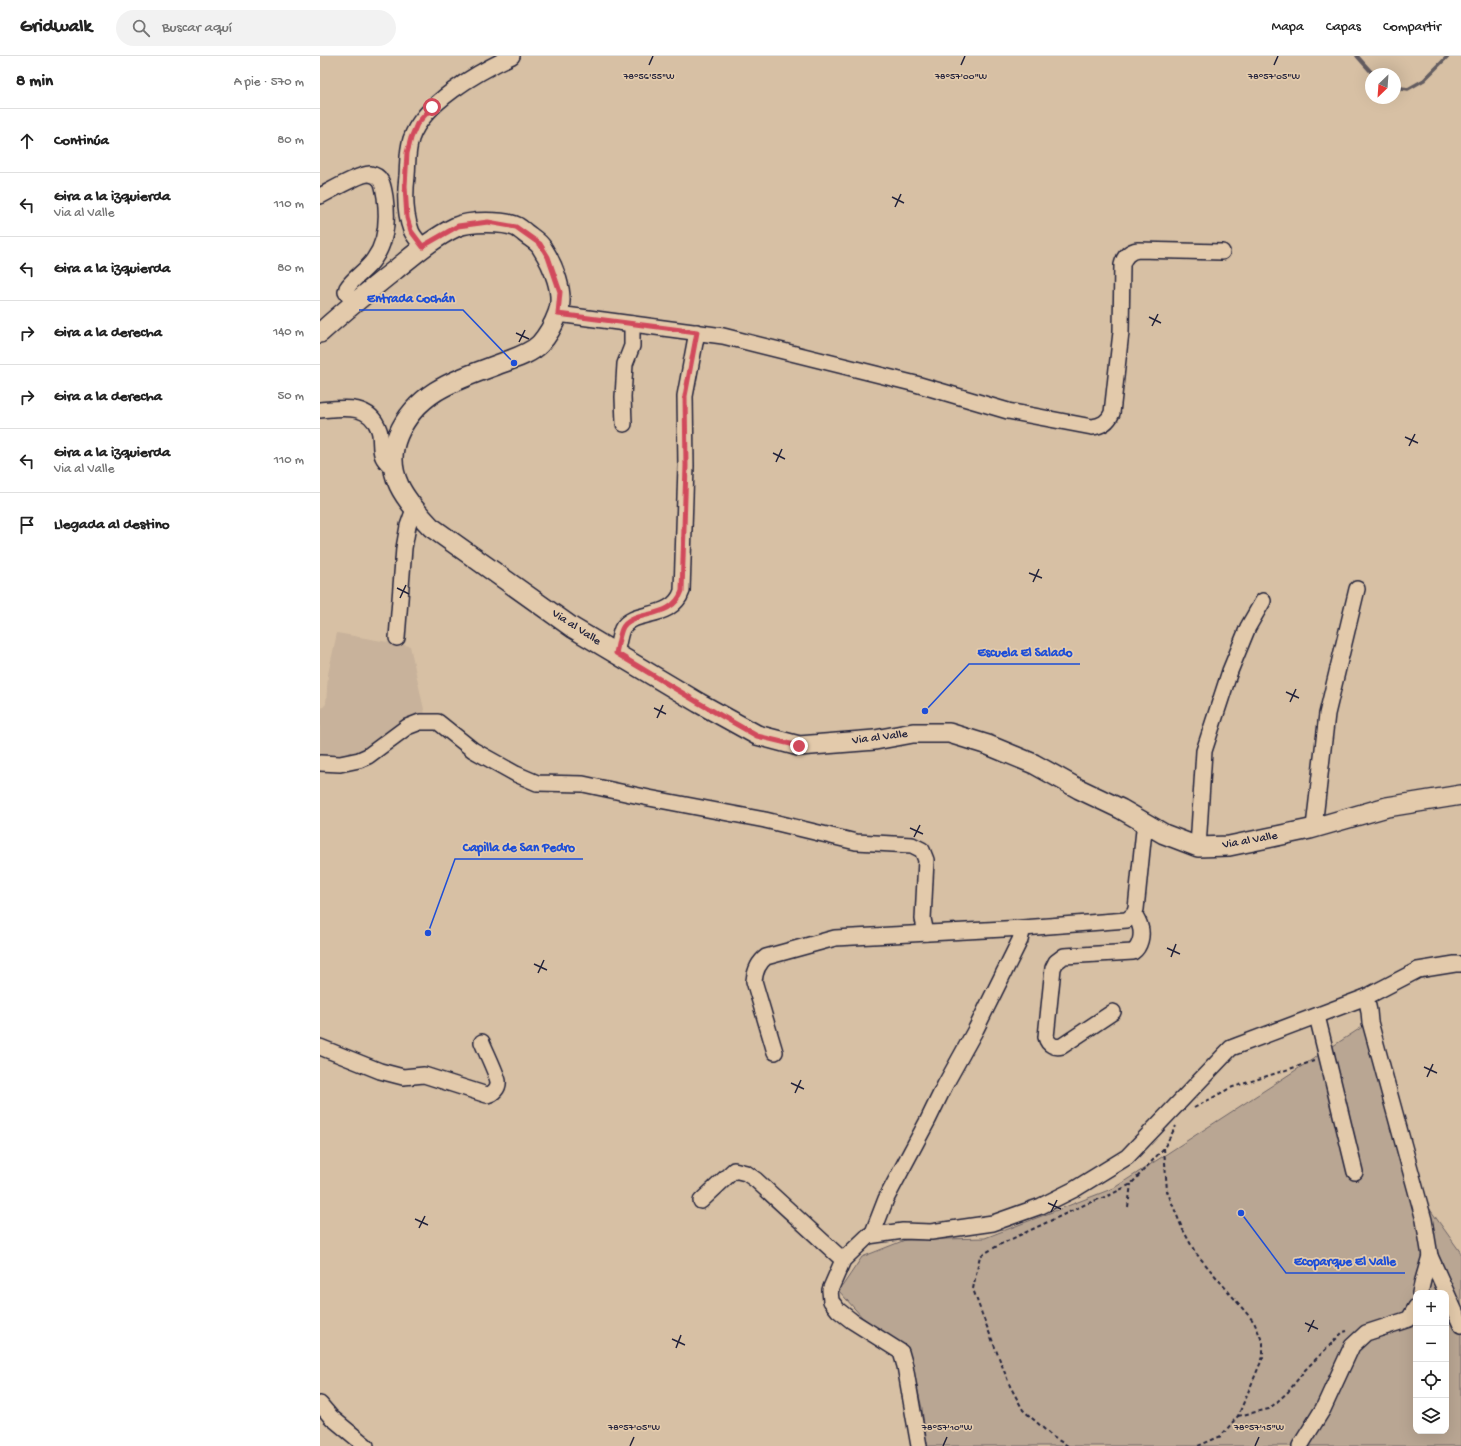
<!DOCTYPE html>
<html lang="es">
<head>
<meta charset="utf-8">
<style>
	:root { --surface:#fff; --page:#f2f2f2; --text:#222; --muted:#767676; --line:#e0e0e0 }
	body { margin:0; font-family:"Gochi Hand",sans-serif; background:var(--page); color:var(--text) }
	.controls { position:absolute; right:12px; bottom:12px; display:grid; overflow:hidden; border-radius:8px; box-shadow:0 4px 16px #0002 }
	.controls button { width:36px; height:36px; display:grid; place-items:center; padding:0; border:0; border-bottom:1px solid var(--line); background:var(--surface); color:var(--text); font:20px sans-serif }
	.compass { position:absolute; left:1045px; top:12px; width:36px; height:36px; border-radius:50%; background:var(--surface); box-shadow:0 4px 16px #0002; rotate:205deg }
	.stop { position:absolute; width:12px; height:12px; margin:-9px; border:3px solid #d1495b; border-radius:50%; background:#fff }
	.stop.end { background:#d1495b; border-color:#fff; box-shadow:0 1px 4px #0008 }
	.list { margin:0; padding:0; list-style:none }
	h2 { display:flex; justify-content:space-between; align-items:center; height:52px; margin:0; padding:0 16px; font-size:17px }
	h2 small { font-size:13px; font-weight:400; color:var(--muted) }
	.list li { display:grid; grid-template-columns:26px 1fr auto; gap:12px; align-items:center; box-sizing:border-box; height:64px; padding:0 16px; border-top:1px solid var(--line) }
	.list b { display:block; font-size:15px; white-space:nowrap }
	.list p { margin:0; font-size:13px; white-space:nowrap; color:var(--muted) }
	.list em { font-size:13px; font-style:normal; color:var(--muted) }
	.icon { flex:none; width:22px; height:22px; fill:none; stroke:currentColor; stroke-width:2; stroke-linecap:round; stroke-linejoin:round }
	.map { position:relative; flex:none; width:1141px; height:1390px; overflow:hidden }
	header { display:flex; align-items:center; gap:24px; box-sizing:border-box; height:56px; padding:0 20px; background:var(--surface); border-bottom:1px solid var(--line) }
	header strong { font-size:19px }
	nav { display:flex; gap:22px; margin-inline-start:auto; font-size:14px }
	.search { width:280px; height:36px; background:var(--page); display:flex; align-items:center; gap:10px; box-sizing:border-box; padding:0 14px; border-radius:22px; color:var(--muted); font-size:15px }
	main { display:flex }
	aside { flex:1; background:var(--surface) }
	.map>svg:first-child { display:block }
	.built { fill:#c8b29b }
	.green { fill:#b9a693; stroke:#6e6467; fill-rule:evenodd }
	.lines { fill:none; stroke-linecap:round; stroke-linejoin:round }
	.stream { stroke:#635c61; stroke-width:3.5 }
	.minor-casing { stroke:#22223b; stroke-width:18 }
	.major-casing { stroke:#22223b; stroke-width:22 }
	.path { stroke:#22223b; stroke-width:2; stroke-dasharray:4 3; stroke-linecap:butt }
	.minor { stroke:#e3caab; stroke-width:15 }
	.major { stroke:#e3caab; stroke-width:19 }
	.route { stroke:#d1495b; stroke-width:5 }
	.ticks { fill:none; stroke:#22223b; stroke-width:1.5 }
	.labels { text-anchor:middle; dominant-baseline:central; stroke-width:3.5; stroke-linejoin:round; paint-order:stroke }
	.street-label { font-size:12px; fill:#22223b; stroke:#e3caab }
	.ticks-label { font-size:10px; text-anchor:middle; fill:#22223b; stroke:#e3caab; stroke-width:3.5; stroke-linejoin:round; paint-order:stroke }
	.leader { fill:none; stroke:#1d4ed8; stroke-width:1.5 }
	.callout-dot { fill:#1d4ed8; stroke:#e3caab; stroke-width:1.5 }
	.callout-label { font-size:13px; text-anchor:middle; font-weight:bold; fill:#1d4ed8; stroke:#e3caab; stroke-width:3.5; stroke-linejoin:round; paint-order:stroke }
</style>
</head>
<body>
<header>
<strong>Gridwalk</strong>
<div class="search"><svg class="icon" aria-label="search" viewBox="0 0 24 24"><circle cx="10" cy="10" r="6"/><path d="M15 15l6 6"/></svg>Buscar aquí</div>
<nav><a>Mapa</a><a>Capas</a><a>Compartir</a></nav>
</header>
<main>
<aside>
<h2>8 min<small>A pie · 570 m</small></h2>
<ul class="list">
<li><svg class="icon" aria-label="ahead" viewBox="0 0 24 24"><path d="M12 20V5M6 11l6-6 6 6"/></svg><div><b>Continúa</b></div><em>80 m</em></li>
<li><svg class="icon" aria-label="left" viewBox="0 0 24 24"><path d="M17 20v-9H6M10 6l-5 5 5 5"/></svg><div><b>Gira a la izquierda</b><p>Via al Valle</p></div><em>110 m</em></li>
<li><svg class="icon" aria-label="left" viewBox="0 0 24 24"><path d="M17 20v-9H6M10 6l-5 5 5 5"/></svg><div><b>Gira a la izquierda</b></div><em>80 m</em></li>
<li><svg class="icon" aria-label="right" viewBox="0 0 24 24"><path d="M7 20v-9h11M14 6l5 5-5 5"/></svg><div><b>Gira a la derecha</b></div><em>140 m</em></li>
<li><svg class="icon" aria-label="right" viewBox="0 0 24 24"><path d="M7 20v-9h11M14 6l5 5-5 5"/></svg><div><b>Gira a la derecha</b></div><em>50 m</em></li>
<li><svg class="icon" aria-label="left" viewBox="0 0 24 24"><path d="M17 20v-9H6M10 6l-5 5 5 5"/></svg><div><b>Gira a la izquierda</b><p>Via al Valle</p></div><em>110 m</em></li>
<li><svg class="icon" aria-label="arrive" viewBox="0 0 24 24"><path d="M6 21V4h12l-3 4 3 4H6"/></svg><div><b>Llegada al destino</b></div></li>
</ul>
</aside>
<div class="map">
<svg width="1141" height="1390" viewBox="0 0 1141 1390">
	<rect width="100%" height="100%" fill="#d7c0a4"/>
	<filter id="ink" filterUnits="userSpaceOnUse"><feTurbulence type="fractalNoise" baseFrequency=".025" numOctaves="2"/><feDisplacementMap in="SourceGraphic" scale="8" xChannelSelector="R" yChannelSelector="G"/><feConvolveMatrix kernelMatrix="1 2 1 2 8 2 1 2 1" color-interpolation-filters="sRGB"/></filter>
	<g filter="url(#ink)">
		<!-- built -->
		<path class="built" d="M17,577L90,590L105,658L53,696L0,704V654L6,648L8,618Z"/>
		<!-- green -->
		<path class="green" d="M1050,966L1094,1131L1141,1197V1390H606L602,1352L588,1295L542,1261L519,1235L542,1201L585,1184L665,1182L794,1132ZM1096,1237H1126V1375H1096Z"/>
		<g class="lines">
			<!-- stream -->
			<g class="stream">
				<path d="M1037,0L1053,18"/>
				<path d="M1075,31L1088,33L1104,24L1128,0"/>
			</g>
			<!-- minor casing -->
			<g class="minor-casing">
				<g id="minor">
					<path d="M0,140C10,135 41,117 50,118C63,120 63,131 65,141C68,163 67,185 54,203C47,214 34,221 27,232L26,236L34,247"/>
					<path d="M103,191C99,186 93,180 91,174C85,158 85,137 87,120C88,107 87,96 91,83C103,47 158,16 192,0"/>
					<path d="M238,258L403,280L596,328L688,355L772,371C782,370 788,366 792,357L801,276L802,209C804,200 810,195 818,194L902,196"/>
					<path d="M0,354C22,352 50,347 59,374C62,382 59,393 63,401C65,406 72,411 75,415"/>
					<path d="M304,368L303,341L305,308L312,290V268"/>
					<path d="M77,582L84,492L88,470L94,453"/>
					<path d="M296,597C298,590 299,580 302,573C312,553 352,565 362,535L366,410L365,340L377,276"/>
					<path d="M0,707L20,708L39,704L48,700L87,671L100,666H118L153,694L196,718L217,727L263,728L329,742L445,764L536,786L592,789L602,794L606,804L603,863L606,877"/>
					<path d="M994,771L1007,658L1037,533"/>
					<path d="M878,791L884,695L910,615L928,571L943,545"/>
					<path d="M1046,941L1049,955L1050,966L1104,1164L1110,1200L1141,1269"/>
					<path d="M793,956L742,990C735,992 728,989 726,981L733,912L736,906L744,900L813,896C820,891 823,879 820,870C819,866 816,861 814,858"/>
					<path d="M997,960L1035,1116"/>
					<path d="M0,991L60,1015L83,1021L104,1019L167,1039C173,1038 179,1032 178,1025C176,1016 166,996 162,986"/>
					<path d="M455,996L434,925C435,915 438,907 446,901L515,882L703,872L807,864L814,858L816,853L824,774L827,769"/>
					<path d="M381,1145L414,1114L426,1117L436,1124L523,1204"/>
					<path d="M552,1179L566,1143L608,1064L625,1029L656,973L700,884L703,872"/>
					<path d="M1100,1237L1103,1224L1110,1200"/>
					<path d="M0,1348L11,1361L46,1390"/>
					<path d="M599,1390L585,1310L581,1296L532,1265L518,1254L511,1245L510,1234L523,1204L548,1180L583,1175L611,1176L673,1167L721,1150L755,1133L807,1101L911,992L1046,941L1098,914L1135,908H1141"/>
					<path d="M980,1390L1003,1353L1032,1290L1046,1277L1089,1263L1096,1251"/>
				</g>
			</g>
			<!-- major casing -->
			<g class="major-casing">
				<path id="major" d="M0,277C24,255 50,234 75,214C95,198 113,182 136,171C149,165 184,165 197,171C200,173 203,175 205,177C211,182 219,186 222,192C233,209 245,237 238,257C234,268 228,279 220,288C210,298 195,302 182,307C140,323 98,333 78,379C62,417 86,445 111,471L253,572L379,647L437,679L479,690L555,684L593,677H629L668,689L714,708L759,733L801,753L844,778L878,791L909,790L990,773L1067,751L1141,739"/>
			</g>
			<!-- path -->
			<g class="path">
				<path d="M874,1052L910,1032L994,1005"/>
				<path d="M844,1092L847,1135L862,1172L875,1196L934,1266L943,1287V1301L918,1360L901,1380L878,1390"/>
				<path d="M808,1151L811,1128"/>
				<path d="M918,1360L949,1353L968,1336L985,1314L1023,1276L1027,1275"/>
				<path d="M748,1390L733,1381L703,1354L690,1330L662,1258L653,1233L657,1213L660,1200L679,1189L766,1148L790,1139L811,1128L844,1092L856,1070"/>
			</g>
			<!-- minor -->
			<use href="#minor" class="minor"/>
			<!-- major -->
			<use href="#major" class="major"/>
		</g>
	</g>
	<g class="lines" filter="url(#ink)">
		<!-- route -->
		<path class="route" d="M112,51L97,68L91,82L87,97L85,130L87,162L91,175L103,191V190L138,170L168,166L196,171L220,188L228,201L240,236L238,258L377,276L365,340L366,410L362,535C352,565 311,553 302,573C299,580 298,590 296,597L379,647L437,680L479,690"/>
	</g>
	<!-- ticks -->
	<path class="ticks" d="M329,9L333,0M641,9L645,0M954,9L958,0M572,141L584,147M575,151L581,138M829,261L841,267M832,270L838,258M196,277L209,283M199,286L205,274M1085,381L1098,387M1089,390L1095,378M453,397L465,403M456,406L462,393M709,517L722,522M713,526L719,513M77,532L89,538M80,542L86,529M966,636L979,642M970,646L976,633M334,652L346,658M337,662L343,649M590,772L603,778M594,781L600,769M847,892L860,898M851,901L856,888M214,908L227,914M218,917L224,904M1104,1011L1117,1017M1107,1021L1113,1008M471,1027L484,1033M475,1037L481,1024M728,1147L741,1153M731,1156L737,1144M95,1163L108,1169M99,1172L105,1160M985,1267L998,1273M988,1276L994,1264M352,1283L365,1289M356,1292L361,1279M310,1390L314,1381M623,1390L627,1381M935,1390L939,1381"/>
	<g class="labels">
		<!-- street labels -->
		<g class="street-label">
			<text transform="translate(256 572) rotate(33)">Via al Valle</text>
			<text transform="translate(560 682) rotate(-7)">Via al Valle</text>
			<text transform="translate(930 785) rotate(-10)">Via al Valle</text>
		</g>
	</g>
	<g class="ticks-label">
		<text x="329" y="23">78°56'55"W</text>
		<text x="641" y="23">78°57'00"W</text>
		<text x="954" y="23">78°57'05"W</text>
		<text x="314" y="1374">78°57'05"W</text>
		<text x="627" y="1374">78°57'10"W</text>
		<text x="939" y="1374">78°57'15"W</text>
	</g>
	<!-- callouts -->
	<path class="leader" d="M194 307L143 254H39M605 655L649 608H760M108 877L135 803H263M921 1157L966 1217H1085"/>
	<g class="callout-dot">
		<circle cx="194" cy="307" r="4"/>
		<circle cx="605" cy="655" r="4"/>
		<circle cx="108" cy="877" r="4"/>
		<circle cx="921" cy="1157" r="4"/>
	</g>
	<g class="callout-label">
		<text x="91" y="246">Entrada Cochán</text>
		<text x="705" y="600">Escuela El Salado</text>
		<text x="199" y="795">Capilla de San Pedro</text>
		<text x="1025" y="1209">Ecoparque El Valle</text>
	</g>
</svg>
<div class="controls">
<button>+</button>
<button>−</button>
<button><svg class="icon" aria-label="locate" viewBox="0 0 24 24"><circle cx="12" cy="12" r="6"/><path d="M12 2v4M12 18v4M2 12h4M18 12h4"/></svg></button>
<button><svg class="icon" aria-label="layers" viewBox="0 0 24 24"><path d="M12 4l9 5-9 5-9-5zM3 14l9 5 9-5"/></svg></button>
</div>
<svg class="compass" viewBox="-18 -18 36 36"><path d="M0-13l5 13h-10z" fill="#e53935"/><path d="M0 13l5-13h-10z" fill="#767676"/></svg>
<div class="stop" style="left:112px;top:51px"></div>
<div class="stop end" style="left:479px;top:690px"></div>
</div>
</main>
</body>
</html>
